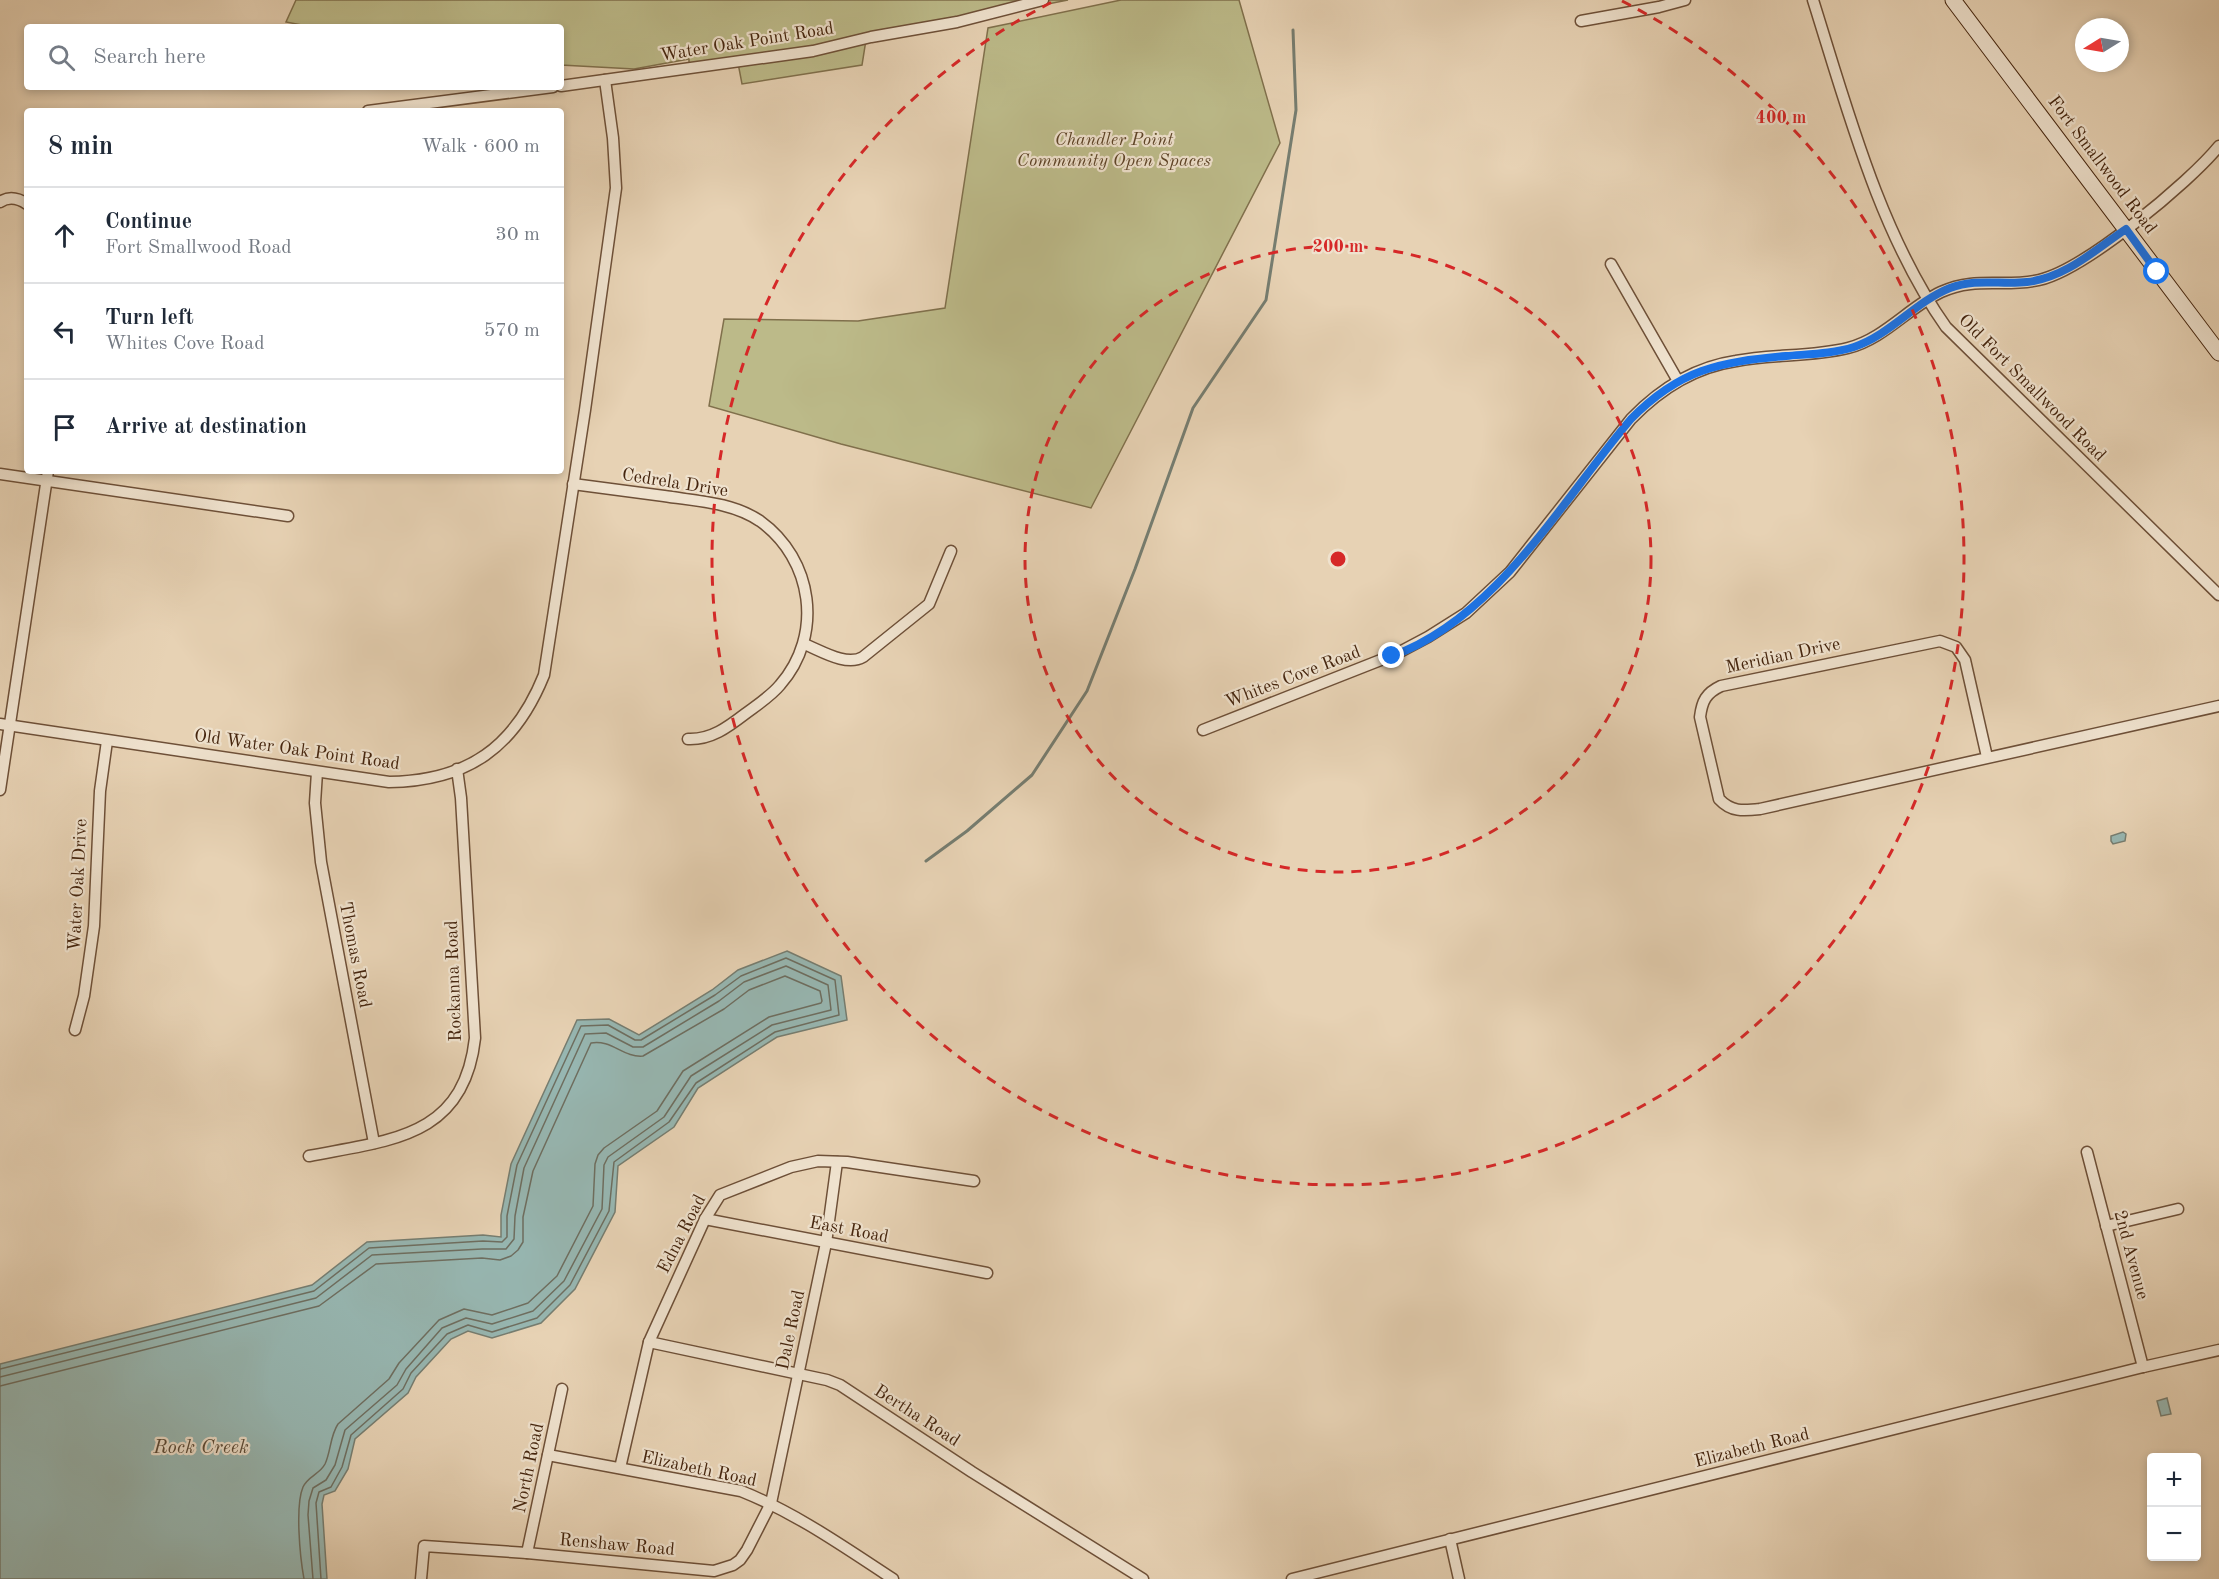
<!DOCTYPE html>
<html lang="en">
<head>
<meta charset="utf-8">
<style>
	:root { --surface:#fff; --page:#f2f2f3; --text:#1f2937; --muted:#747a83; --line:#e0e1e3 }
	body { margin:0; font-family:"Old Standard TT",serif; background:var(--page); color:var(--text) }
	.controls { position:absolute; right:18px; bottom:18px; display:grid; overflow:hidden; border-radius:6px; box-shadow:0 3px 9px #0003 }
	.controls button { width:54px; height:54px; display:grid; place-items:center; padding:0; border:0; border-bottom:2px solid var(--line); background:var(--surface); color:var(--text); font:30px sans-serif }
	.compass { position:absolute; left:2075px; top:18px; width:54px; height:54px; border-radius:50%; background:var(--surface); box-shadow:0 3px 9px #0003; rotate:259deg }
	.stop { position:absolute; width:18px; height:18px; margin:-14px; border:4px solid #1a73e8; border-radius:50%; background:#fff }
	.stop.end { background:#1a73e8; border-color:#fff; box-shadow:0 2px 6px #0008 }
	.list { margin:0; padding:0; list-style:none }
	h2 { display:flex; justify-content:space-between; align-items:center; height:78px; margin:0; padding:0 24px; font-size:26px }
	h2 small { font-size:20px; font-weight:400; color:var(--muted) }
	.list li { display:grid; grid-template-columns:39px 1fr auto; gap:18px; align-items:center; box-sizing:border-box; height:96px; padding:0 24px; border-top:2px solid var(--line) }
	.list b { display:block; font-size:22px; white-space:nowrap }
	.list p { margin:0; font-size:20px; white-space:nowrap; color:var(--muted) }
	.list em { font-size:20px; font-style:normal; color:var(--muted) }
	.icon { flex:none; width:33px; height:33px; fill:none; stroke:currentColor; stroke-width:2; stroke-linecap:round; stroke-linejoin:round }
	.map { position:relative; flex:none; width:2219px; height:1579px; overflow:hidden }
	.search { position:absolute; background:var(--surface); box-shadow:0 3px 9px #0003; left:24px; top:24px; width:540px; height:66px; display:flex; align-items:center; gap:15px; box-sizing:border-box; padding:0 21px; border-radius:6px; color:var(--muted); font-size:22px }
	.panel { position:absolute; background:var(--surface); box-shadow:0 3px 9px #0003; left:24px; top:108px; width:540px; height:366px; border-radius:6px }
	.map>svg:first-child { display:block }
	.green { fill:#bcba89; stroke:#80704c; stroke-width:1.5 }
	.water { fill:#97b7b2; stroke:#767d70; stroke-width:1.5 }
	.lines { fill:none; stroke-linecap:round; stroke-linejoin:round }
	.shore { stroke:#6e6e60; stroke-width:1.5 }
	.stream { stroke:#767d70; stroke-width:3 }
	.street-casing { stroke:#6e5038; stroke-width:13 }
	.secondary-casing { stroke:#45250e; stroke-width:17 }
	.street { stroke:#efe2ce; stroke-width:10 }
	.secondary { stroke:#efe2ce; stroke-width:15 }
	.route { stroke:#1a73e8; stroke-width:8 }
	.ring { fill:none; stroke:#d62828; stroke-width:3; stroke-dasharray:10 8 }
	.labels { text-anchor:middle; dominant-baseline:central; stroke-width:4.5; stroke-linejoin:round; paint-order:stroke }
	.street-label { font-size:18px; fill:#45250e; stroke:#efe2ce }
	.park-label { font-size:18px; font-style:italic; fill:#5d4327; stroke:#efe2ce }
	.water-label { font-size:20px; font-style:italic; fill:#5a4a37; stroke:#efe2ce }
	.centre { fill:#d62828; stroke:#efe2ce; stroke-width:3 }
	.ring-label { font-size:18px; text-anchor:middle; font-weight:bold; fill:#d62828; stroke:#efe2ce; stroke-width:4.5; stroke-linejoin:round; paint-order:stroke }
</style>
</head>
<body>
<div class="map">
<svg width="2219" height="1579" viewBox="0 0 2219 1579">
	<rect width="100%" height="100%" fill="#e7d2b4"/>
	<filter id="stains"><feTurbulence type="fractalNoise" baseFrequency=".00333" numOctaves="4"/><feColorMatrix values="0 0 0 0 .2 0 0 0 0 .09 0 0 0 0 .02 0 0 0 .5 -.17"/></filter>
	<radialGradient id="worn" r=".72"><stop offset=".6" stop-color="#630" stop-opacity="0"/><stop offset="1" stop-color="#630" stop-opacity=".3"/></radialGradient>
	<!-- green -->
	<g class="green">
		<path d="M296,0H1068L866,40L862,65L742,84L738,63L689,68V59L634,69L561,65V27H312L286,22Z"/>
		<path d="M1121,0H1239L1280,143L1091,508L841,444L709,406L724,319L858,321L945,308L988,28Z"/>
	</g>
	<!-- water -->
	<g class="water">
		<path d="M2123,832L2126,834L2125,841L2113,844L2111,841V836Z"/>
		<path d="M787,951L841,976L847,1020L777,1037L698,1088L674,1127L618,1166L615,1212L575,1289L541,1323L492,1338L468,1331L451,1339L416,1377L408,1393L355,1439L348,1469L335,1491L324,1495L322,1504L327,1579H0V1364L312,1285L367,1242L483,1235L501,1237V1215L511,1164L577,1020L609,1019L639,1035L712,990L738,970Z"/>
		<path d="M2167,1398L2171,1414L2161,1416L2157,1401Z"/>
	</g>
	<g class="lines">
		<!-- shore -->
		<g class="shore">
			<path d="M0,1369L314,1291L369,1248L483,1241L502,1242L507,1237V1216L517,1165L581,1026L608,1025L635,1040H641L715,995L741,976L786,958L835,980L839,1015L775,1032L696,1083L669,1122L614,1162L609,1211L570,1285L537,1318L492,1332L468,1325L447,1334L411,1373L403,1389L351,1435L342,1467L331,1487L319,1492L316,1503L321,1579"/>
			<path d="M0,1377L316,1298L372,1255L482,1249H506L514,1239L515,1216L524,1168L585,1034L606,1033L633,1047H643L719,1001L744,982L786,966L828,985L831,1010L772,1025L691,1076L664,1117L608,1157L604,1165L602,1209L564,1281L533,1311L492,1324L466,1318L442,1328L406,1369L397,1385L345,1430L335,1465L326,1480L313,1488L309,1501L308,1515L313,1579"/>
			<path d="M0,1386L319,1306L376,1264L482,1258L500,1260L511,1256L518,1250L523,1242V1217L533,1171L591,1043C611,1039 624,1058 643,1056L724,1009L749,990L785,976L820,991L822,1001L821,1003L769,1017L683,1071L657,1111L604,1148L598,1155L595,1164L593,1206L557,1276L528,1303L492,1315L464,1309L439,1320L399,1363L389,1379L338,1424C330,1436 331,1451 325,1464C320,1474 308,1476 303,1487C295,1506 300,1557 304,1579"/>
		</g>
		<!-- stream -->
		<path class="stream" d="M926,861L967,831L1032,775L1087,691L1135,569L1193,408L1266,300L1296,110L1293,30"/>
		<!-- street casing -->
		<g class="street-casing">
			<g id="street">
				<path d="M1813,0C1847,108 1880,234 1946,327L2219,595"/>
				<path d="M1581,21L1659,7L1685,0"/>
				<path d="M561,86L813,51L871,37L957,22L1043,0"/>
				<path d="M368,111L553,87"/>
				<path d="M0,202C9,196 18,198 27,204"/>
				<path d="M1611,264L1678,381"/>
				<path d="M0,474L288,516"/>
				<path d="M573,484C603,488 634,492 664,496C696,501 732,502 760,521C813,559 824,635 780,685C771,696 757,705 745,714C728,727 711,740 688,739"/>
				<path d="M804,644C820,650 846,667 863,657L929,604L951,551"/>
				<path d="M0,724L389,782C468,781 515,747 544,675L585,410L616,188L613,138L605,80"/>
				<path d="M1203,730L1396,654L1428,637L1466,613L1510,572L1631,419C1659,390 1695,367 1736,361C1773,354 1811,357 1848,348C1884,339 1909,307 1941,292C1976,276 2004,288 2039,280C2084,270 2189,183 2219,146"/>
				<path d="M1987,757L1965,660L1956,647L1940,641L1721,686C1706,693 1702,701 1700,717L1719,799C1731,812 1743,811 1760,809L2219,706"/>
				<path d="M317,772L315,803L321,862L374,1143"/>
				<path d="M0,790L48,471"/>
				<path d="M75,1030L84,996L94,926L100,791L107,741"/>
				<path d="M2087,1152L2143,1367"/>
				<path d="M309,1156C390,1140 464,1138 475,1038L461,798L457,769"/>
				<path d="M705,1219L987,1273"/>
				<path d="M2106,1226L2178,1209"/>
				<path d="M649,1342L827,1380L840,1385L972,1472L1143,1579"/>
				<path d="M548,1455L741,1491C796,1513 844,1547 893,1579"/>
				<path d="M620,1468L649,1342L705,1219L720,1195L791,1167L818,1161L847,1162L974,1181"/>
				<path d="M1450,1539L1459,1579"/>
				<path d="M527,1553L562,1389"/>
				<path d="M421,1579L424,1546L527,1553L714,1571L733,1565L740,1560L747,1550L771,1503L826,1243L837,1162"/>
				<path d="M1292,1579L2143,1367L2219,1350"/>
			</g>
		</g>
		<!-- secondary casing -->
		<g class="secondary-casing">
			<path id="secondary" d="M1953,0L2219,353"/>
		</g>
		<!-- street -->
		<use href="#street" class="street"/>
		<!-- secondary -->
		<use href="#secondary" class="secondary"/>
	</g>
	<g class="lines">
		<!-- route -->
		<path class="route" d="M1392,656C1497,618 1562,500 1631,419C1680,369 1719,362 1786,356C1809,354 1832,354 1854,347C1890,335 1915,302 1950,288C1976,278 2001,285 2027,282C2065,278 2095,250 2126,229L2157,272"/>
	</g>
	<!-- distance rings -->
	<g class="ring">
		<circle cx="1338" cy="559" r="313"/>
		<path d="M1622 1A626 626 0 1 1 1054 1"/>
	</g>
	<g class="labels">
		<!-- street labels -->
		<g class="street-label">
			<text transform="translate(747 42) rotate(-9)">Water Oak Point Road</text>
			<text transform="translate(2102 165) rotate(53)">Fort Smallwood Road</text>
			<text transform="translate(2032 388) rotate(45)">Old Fort Smallwood Road</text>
			<text transform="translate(675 483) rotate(9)">Cedrela Drive</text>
			<text transform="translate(1783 656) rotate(-12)">Meridian Drive</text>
			<text transform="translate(1293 677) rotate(-21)">Whites Cove Road</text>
			<text transform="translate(297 750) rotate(8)">Old Water Oak Point Road</text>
			<text transform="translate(78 885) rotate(-87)">Water Oak Drive</text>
			<text transform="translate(355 955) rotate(79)">Thomas Road</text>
			<text transform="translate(454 981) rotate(-92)">Rockanna Road</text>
			<text transform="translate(849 1230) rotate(11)">East Road</text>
			<text transform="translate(682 1234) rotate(-63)">Edna Road</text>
			<text transform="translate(2131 1255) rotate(75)">2nd Avenue</text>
			<text transform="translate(791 1330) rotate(-78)">Dale Road</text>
			<text transform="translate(917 1416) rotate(33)">Bertha Road</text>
			<text transform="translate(1752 1448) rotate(-14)">Elizabeth Road</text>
			<text transform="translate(529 1468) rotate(-78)">North Road</text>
			<text transform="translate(699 1469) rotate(12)">Elizabeth Road</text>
			<text transform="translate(617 1545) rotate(5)">Renshaw Road</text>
		</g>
		<!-- park labels -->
		<g class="park-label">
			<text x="1114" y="140">Chandler Point<tspan x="1114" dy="21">Community Open Spaces</tspan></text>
		</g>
		<!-- water labels -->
		<g class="water-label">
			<text x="201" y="1448">Rock Creek</text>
		</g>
	</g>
	<circle cx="1338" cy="559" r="9" class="centre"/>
	<g class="ring-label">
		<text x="1781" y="123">400 m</text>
		<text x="1338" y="252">200 m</text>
	</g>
	<rect width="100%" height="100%" filter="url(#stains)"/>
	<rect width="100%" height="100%" fill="url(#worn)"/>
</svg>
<div class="controls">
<button>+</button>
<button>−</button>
</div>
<svg class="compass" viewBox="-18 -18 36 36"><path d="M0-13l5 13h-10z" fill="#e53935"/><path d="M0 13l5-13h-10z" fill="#747a83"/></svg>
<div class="stop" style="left:2157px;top:272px"></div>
<div class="stop end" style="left:1392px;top:656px"></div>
<div class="search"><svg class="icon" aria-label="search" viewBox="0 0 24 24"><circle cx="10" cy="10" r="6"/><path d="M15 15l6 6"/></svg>Search here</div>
<section class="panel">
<h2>8 min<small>Walk · 600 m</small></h2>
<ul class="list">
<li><svg class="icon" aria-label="ahead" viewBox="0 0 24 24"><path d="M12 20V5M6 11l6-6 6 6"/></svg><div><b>Continue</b><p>Fort Smallwood Road</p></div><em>30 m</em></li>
<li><svg class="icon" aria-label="left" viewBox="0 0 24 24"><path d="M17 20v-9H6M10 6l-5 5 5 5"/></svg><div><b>Turn left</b><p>Whites Cove Road</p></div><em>570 m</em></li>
<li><svg class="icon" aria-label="arrive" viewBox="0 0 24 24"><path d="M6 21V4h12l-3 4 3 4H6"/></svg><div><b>Arrive at destination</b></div></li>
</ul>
</section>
</div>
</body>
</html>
